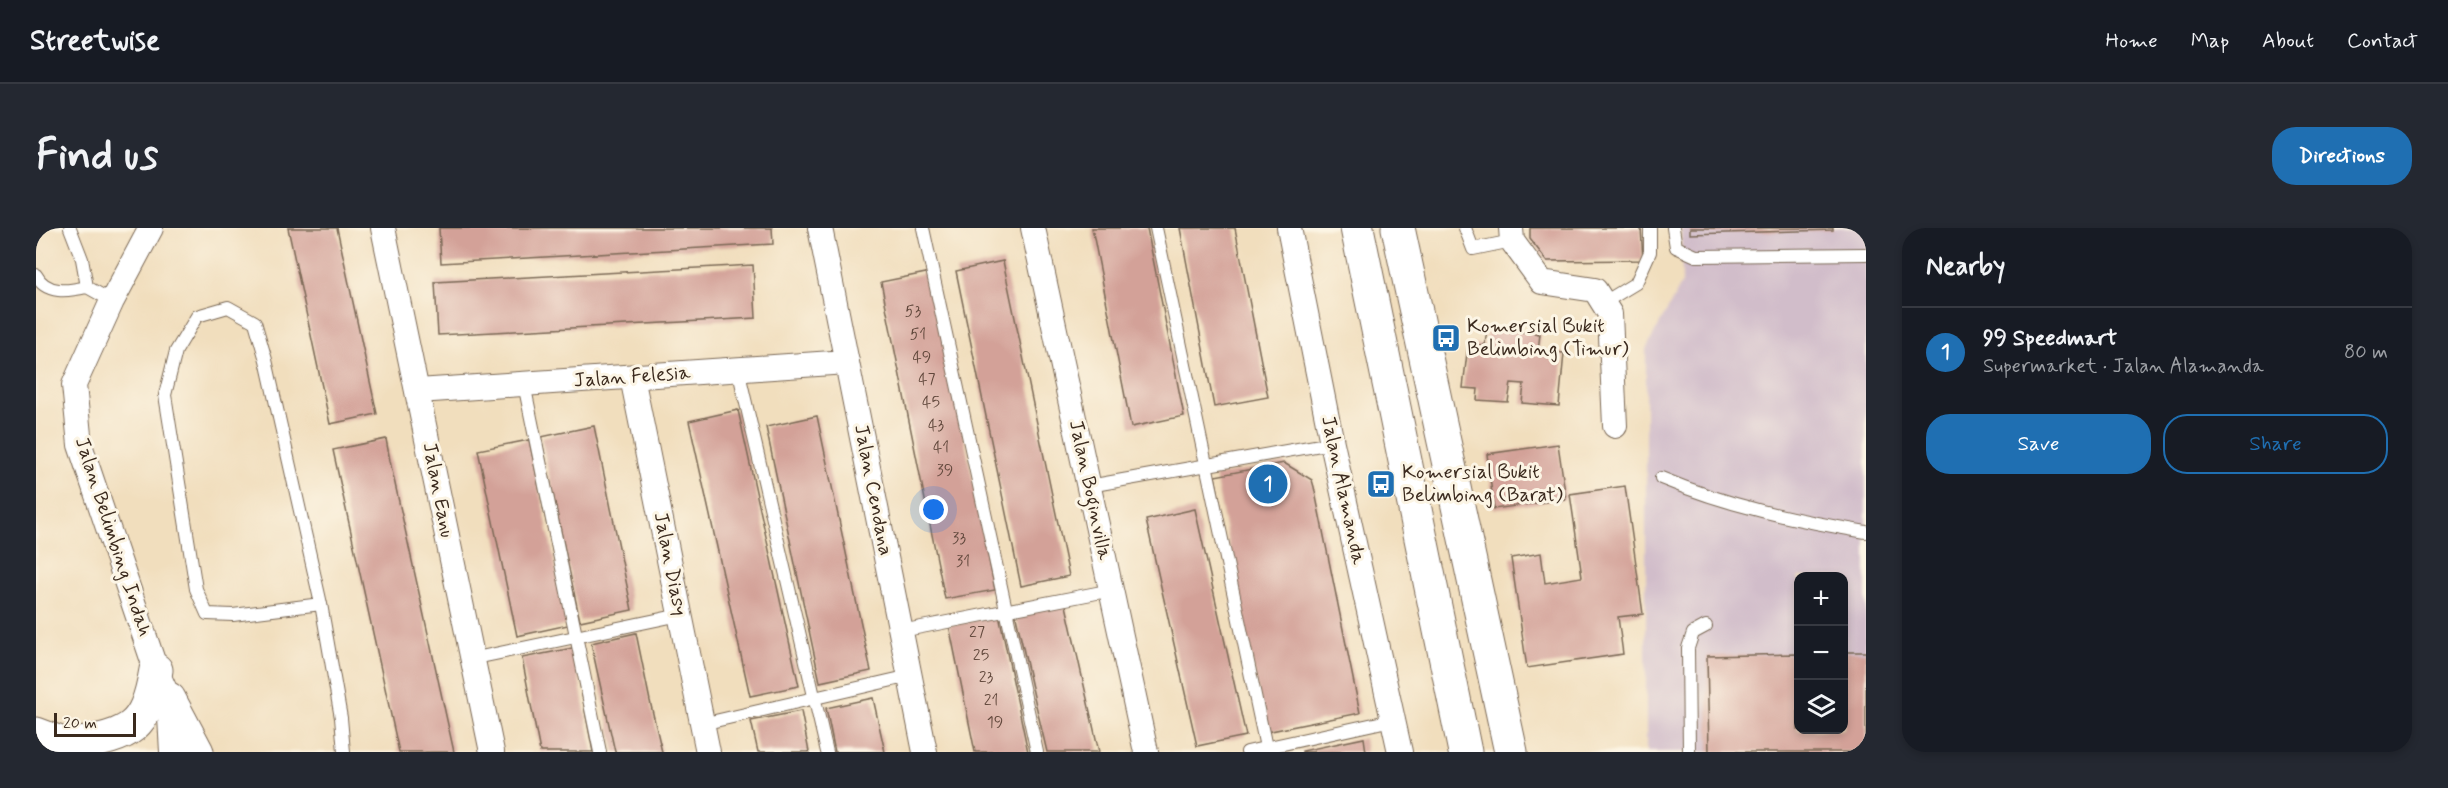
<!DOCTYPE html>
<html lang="en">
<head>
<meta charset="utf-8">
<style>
	:root { --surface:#171b24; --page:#242831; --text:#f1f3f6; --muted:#9ea1a6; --line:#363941; --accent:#1f6fb2 }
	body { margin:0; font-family:Mynerve,sans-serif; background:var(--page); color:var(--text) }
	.controls { position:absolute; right:18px; bottom:18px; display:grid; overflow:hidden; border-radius:12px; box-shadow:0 3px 9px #0003 }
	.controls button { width:54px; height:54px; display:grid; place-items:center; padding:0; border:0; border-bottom:2px solid var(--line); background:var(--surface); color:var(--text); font:30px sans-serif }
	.scale { position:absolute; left:18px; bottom:15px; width:82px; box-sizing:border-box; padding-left:6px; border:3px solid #3b2a1e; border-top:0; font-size:16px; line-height:21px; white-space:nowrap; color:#3b2a1e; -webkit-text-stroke:4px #fcf5e5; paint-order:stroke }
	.you { position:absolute; left:898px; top:282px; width:21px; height:21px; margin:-15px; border:4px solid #fff; border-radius:50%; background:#1a73e8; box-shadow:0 0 0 9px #1a73e833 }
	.badge { display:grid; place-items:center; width:39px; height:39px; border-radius:50%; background:var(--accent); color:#fff; font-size:20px; font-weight:700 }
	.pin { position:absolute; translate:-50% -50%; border:3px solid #fff; box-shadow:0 2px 6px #0006 }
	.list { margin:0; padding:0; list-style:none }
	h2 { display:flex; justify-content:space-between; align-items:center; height:78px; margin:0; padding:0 24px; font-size:26px }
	h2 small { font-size:20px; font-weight:400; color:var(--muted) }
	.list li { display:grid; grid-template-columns:39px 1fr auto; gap:18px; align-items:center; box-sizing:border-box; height:90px; padding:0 24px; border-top:2px solid var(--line) }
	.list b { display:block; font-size:22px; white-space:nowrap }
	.list p { margin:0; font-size:20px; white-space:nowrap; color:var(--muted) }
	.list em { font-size:20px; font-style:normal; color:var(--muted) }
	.actions { display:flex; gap:12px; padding:18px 24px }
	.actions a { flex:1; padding:14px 0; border:2px solid var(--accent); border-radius:24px; text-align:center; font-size:21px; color:var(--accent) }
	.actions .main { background:var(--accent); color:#fff }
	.icon { flex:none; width:33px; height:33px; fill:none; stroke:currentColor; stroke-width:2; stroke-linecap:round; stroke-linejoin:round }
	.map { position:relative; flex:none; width:1830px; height:524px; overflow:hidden; border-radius:24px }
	header { display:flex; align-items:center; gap:36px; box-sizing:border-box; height:84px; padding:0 30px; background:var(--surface); border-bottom:2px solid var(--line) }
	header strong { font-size:28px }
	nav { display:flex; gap:33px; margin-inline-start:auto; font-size:21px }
	.intro { display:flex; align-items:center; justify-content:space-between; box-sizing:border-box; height:144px; padding:0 36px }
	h1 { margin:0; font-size:42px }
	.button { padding:15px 27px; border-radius:24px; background:var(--accent); color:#fff; font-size:21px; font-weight:700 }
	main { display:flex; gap:36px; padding:0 36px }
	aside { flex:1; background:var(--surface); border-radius:24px; box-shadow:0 3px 9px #0003 }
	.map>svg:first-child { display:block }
	.industrial { fill:#d1bdca; fill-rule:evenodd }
	.building { fill:#d3a198 }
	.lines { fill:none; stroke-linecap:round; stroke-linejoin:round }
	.lane-casing { stroke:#7b6956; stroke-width:14 }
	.street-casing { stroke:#7b6956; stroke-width:26 }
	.secondary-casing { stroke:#7b6956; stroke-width:35 }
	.lane { stroke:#fff; stroke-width:12 }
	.street { stroke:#fff; stroke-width:24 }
	.secondary { stroke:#fff; stroke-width:33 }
	.labels { text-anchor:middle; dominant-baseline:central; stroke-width:6; stroke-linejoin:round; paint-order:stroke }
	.number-label { font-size:16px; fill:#61483c }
	.poi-label { font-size:20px; fill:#3b2a1e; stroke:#fcf5e5; text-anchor:start }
	.street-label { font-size:20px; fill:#3b2a1e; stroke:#fcf5e5 }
</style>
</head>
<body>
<header>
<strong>Streetwise</strong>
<nav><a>Home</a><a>Map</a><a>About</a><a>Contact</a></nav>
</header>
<div class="intro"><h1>Find us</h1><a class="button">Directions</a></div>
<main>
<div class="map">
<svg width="1830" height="524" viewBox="0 0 1830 524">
	<rect width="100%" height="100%" fill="#fcf5e5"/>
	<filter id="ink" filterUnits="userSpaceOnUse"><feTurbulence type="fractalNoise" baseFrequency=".0167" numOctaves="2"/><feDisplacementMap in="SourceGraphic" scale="12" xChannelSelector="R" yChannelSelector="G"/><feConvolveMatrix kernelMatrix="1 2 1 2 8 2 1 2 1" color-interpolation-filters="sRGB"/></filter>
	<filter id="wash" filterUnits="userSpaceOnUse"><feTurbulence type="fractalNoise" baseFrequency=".008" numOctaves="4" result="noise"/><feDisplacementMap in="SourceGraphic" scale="24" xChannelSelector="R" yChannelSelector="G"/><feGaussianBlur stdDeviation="1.35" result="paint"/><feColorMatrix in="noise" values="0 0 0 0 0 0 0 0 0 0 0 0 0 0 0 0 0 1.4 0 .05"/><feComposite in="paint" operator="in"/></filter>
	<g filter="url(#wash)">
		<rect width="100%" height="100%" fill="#f1debd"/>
		<!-- industrial -->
		<path class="industrial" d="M1645,0H1830V524H1610V121L1646,55ZM1762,349H1808V502H1762Z"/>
		<g id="blocks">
			<!-- building -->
			<g class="building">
				<path d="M252,0H301L341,186L294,196Z"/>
				<path d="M403,0H736L737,16L405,35Z"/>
				<path d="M1056,0H1111L1148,188L1095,199Z"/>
				<path d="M1144,0H1199L1232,169L1178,179Z"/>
				<path d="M1494,0H1605L1607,32L1511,33L1494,11Z"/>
				<path d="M1654,0H1797V2L1654,6Z"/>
				<path d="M967,33L1033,348L985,358L920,43Z"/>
				<path d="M717,37L720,90L402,107L399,54Z"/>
				<path d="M895,44L959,362L909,371L845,54Z"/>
				<path d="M1451,100L1504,106L1502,123L1528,125L1523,178L1486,175L1488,156L1475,155L1472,174L1441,172L1442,161L1427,160L1432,116L1449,117Z"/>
				<path d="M702,182L763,458L714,468L653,193Z"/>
				<path d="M781,188L835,443L784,454L730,199Z"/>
				<path d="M558,198L596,382L544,393L505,209Z"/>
				<path d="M350,211L354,233L418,524H363L297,222Z"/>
				<path d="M493,212L532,397L481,408L442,222Z"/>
				<path d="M1522,216L1530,271L1458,281L1451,226Z"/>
				<path d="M1248,235L1276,252L1278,259L1324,485L1230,504L1179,248Z"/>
				<path d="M1589,258L1607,386L1582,389L1587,426L1491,440L1475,330L1505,325L1509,355L1546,349L1534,266Z"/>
				<path d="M1159,281L1210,508L1161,518L1110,292Z"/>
				<path d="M1029,373L1063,524H1011L999,473L979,384Z"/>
				<path d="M963,387L992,524H939L913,397Z"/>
				<path d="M600,405L614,473L626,524H579L560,438L555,415Z"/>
				<path d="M537,420L557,524H504L486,430Z"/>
				<path d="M1808,424H1830V524H1673L1671,428L1762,426V502H1808Z"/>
				<path d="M837,470L849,524H799L790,480Z"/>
				<path d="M765,483L773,524H722L715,493Z"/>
				<path d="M1328,510L1330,524H1266V523Z"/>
			</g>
		</g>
	</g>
	<g filter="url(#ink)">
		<use href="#blocks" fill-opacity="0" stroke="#7b6956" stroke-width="1.5"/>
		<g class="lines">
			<!-- lane casing -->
			<g class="lane-casing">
				<g id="lane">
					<path d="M34,0L46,31L51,59"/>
					<path d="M887,0L1001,524"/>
					<path d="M1120,0L1231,524"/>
					<path d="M1429,0L1437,21L1476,13"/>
					<path d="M1637,0L1640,19L1660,28L1830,26"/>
					<path d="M0,47C10,67 33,63 51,59L76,73"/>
					<path d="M1567,75L1600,55L1614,24V0"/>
					<path d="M702,141L791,524"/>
					<path d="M488,156L564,524"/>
					<path d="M1625,250C1692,278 1758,292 1830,304"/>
					<path d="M1053,258L1296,215"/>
					<path d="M285,376L197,387L171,386L160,361L129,167L140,123L161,88L192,79L219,94L230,132L285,376L305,490L308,524"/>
					<path d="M865,403L1076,362"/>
					<path d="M435,431L644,387"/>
					<path d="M666,496L874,448"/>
					<path d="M1211,524L1356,492"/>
					<path d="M1653,524L1652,420L1657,405L1670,398"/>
				</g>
			</g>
			<!-- street casing -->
			<g class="street-casing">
				<g id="street">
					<path d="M115,0L76,73L38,157L44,217L120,442L133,471L136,524"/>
					<path d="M347,0L456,524"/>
					<path d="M784,0L889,524"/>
					<path d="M997,0L1110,524"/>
					<path d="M1253,0L1296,215L1364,524"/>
					<path d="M1475,0L1476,13L1506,54L1559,62L1574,86L1579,198"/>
					<path d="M596,149L672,524"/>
					<path d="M382,163L811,134"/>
				</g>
			</g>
			<!-- secondary casing -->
			<g class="secondary-casing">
				<g id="secondary">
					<path d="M1321,0L1429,524"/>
					<path d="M1362,0L1475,524"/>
					<path d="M133,471L161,524"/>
					<path d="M0,506L48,524"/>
					<path d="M35,518C93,506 109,505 120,442"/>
				</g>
			</g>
			<!-- lane -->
			<use href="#lane" class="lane"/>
			<!-- street -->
			<use href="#street" class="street"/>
			<!-- secondary -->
			<use href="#secondary" class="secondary"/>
		</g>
	</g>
	<!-- icons -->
	<defs>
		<g id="bus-square" transform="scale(1.5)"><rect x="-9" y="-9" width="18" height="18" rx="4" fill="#1f6fb2" stroke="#fcf5e5"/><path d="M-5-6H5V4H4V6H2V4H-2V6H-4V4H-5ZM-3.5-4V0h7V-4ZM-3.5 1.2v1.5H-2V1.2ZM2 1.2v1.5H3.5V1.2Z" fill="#fff"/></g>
	</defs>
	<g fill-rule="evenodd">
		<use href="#bus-square" x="1410" y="110"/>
		<use href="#bus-square" x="1345" y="256"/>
	</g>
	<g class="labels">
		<!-- number labels -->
		<g class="number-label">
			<text x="877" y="83">53</text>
			<text x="882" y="106">51</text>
			<text x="886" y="129">49</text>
			<text x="891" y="151">47</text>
			<text x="895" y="174">45</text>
			<text x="900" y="197">43</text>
			<text x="905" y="219">41</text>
			<text x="909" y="242">39</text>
			<text x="923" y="310">33</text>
			<text x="927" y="333">31</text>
			<text x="941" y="404">27</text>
			<text x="945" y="427">25</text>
			<text x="950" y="449">23</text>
			<text x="955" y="472">21</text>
			<text x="959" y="494">19</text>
		</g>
		<!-- poi labels -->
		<g class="poi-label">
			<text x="1431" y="98">Komersial Bukit<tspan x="1431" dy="23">Belimbing (Timur)</tspan></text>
			<text x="1366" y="244">Komersial Bukit<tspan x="1366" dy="23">Belimbing (Barat)</tspan></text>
		</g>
		<!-- street labels -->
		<g class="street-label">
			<text transform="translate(596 149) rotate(-4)">Jalan Felesia</text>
			<text transform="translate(402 262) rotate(79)">Jalan Eanu</text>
			<text transform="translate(837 262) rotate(79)">Jalan Cendana</text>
			<text transform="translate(1054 262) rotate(78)">Jalan Boginvilla</text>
			<text transform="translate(1307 262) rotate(78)">Jalan Alamanda</text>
			<text transform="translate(77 309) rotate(72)">Jalan Belimbing Indah</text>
			<text transform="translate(634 336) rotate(79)">Jalan Diasy</text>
		</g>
	</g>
</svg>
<div class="controls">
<button>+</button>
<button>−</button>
<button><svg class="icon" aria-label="layers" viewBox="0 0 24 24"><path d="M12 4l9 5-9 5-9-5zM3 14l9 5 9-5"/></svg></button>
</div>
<div class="scale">20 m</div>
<div class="you"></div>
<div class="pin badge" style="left:1232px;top:256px">1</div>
</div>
<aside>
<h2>Nearby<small></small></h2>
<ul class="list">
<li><span class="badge">1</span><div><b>99 Speedmart</b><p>Supermarket · Jalan Alamanda</p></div><em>80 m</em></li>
</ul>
<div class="actions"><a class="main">Save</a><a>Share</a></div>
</aside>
</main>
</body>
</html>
